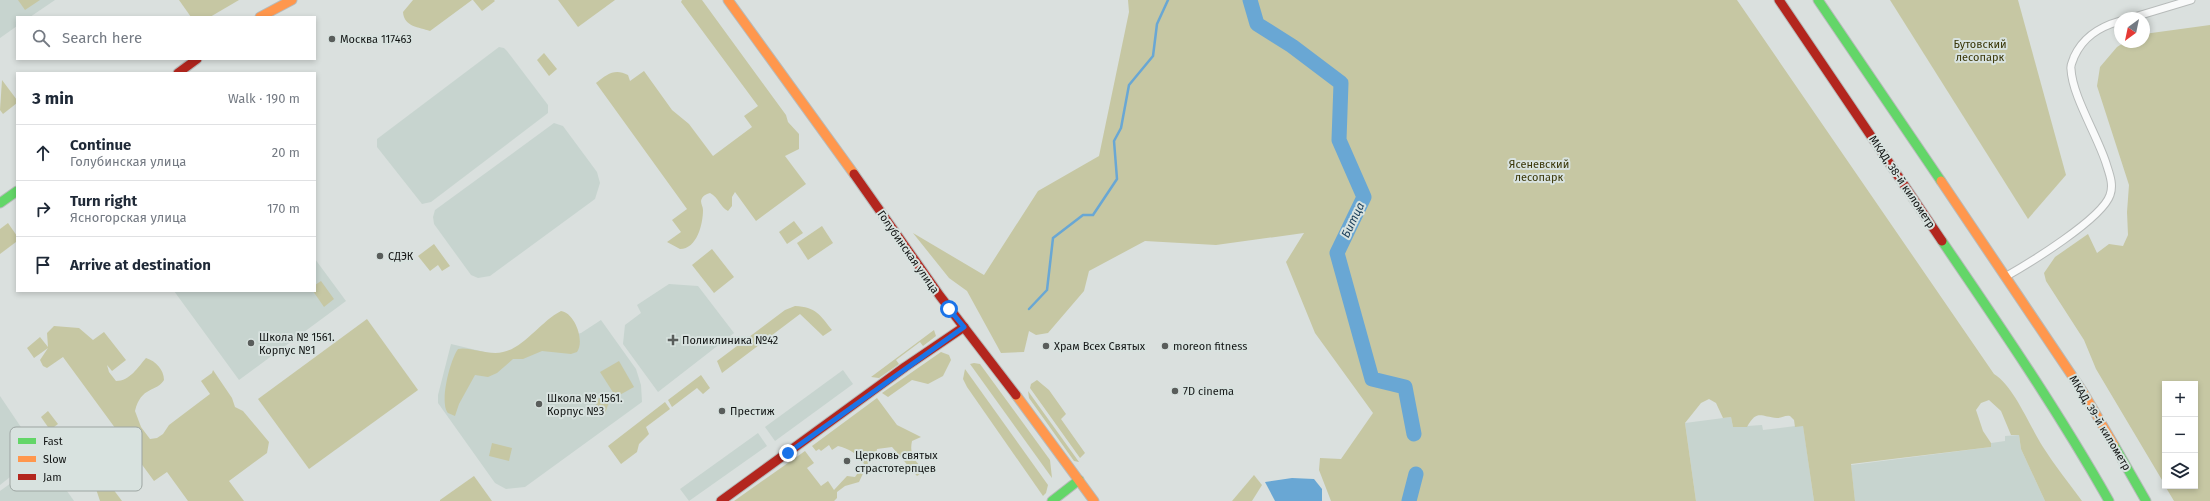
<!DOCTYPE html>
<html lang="en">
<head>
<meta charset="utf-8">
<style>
	:root { --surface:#fff; --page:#f6f6f7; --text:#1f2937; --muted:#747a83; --line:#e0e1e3 }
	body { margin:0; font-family:"Fira Sans",sans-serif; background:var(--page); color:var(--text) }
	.controls { position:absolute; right:12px; bottom:12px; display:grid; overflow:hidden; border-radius:0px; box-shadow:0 2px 6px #0003 }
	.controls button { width:36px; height:36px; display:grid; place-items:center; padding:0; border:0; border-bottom:1px solid var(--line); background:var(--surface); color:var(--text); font:20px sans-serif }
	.compass { position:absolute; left:2114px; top:12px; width:36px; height:36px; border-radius:50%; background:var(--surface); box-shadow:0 2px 6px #0003; rotate:213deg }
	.stop { position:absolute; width:12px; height:12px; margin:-9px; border:3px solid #1a73e8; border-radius:50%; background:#fff }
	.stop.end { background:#1a73e8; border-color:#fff; box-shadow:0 1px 4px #0008 }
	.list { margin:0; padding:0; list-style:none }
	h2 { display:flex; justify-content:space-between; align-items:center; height:52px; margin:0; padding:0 16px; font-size:17px }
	h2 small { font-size:13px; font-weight:400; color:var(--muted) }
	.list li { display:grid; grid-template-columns:26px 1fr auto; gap:12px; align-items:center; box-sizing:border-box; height:56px; padding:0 16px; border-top:1px solid var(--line) }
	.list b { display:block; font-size:15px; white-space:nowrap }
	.list p { margin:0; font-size:13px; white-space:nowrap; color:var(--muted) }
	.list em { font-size:13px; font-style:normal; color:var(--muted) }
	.icon { flex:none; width:22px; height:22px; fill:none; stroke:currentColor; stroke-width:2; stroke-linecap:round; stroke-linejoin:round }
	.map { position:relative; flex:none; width:2210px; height:501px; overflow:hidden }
	.search { position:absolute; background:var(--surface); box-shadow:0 2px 6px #0003; left:16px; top:16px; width:300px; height:44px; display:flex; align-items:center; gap:10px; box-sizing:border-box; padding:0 14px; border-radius:0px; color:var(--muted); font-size:15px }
	.panel { position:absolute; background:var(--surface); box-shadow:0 2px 6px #0003; left:16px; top:72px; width:300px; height:220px; border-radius:0px }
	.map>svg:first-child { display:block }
	.built { fill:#c7d4cf }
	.green { fill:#c6c7a3 }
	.water { fill:#69a7d4 }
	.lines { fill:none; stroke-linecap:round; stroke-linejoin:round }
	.stream { stroke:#69a7d4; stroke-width:2.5 }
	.river { stroke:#69a7d4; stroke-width:15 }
	.street-casing { stroke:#b7bbba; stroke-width:9 }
	.fast-casing { stroke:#b7bbba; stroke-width:11 }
	.slow-casing { stroke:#b7bbba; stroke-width:11 }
	.jam-casing { stroke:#b7bbba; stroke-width:11 }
	.street { stroke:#f9fafa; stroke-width:7 }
	.fast { stroke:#63d668; stroke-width:9 }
	.slow { stroke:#ff974d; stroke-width:9 }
	.jam { stroke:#b3261e; stroke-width:9 }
	.route { stroke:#1a73e8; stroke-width:5 }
	.poi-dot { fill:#595d5b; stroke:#d8e2df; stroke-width:1.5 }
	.labels { text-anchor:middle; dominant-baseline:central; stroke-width:4; stroke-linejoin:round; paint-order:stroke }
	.poi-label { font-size:11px; fill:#131615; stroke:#d8e2df; text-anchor:start }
	.park-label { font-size:11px; fill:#393607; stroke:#d8e2df }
	.street-label { font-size:11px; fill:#131615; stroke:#d8e2df }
	.water-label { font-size:12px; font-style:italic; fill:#1d405c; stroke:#d8e2df }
	.key { fill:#d8e2df; stroke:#9da5a2; stroke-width:1 }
	.key-label { font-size:11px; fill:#131615 }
</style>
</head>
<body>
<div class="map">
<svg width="2210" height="501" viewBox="0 0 2210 501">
	<rect width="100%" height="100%" fill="#dae0de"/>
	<!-- built -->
	<g class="built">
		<path d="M0,0H55L30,17H17V26L0,38Z"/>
		<path d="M499,47L504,48L507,51L548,105V113L431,202L422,204L377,147V139Z"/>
		<path d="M554,123L563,126L597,172L600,183L595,199L490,276L478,278L471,275L434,224L433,217L435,210Z"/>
		<path d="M315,259L346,301L239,380L174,291H315Z"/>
		<path d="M669,284L698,286L734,333L658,392L623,344L625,325L641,313L637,305Z"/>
		<path d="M601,320L636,369L641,385L642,402L525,487L506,489L495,483L438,403V395L451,344L497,355L581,333Z"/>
		<path d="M843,370L853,384L775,441L765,427Z"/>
		<path d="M0,396L39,454L0,485Z"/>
		<path d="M1731,417L1733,427L1762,425L1763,430L1803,425L1814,501H1696L1685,423Z"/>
		<path d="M758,433L767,446L689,501L680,489Z"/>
		<path d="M2019,435L2021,449L2045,501H1855L1851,465L1991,447V443L2005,441V436Z"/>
		<path d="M42,461L48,464L74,501H0V491Z"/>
	</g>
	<!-- green -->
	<g class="green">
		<path d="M18,0H40L25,10Z"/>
		<path d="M179,0H239L210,17H191Z"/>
		<path d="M413,0H472L430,31C419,27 404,27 403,12Z"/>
		<path d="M473,0H494L495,1L482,11Z"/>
		<path d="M558,0H615L578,27Z"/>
		<path d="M682,0H702L786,115L788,122L799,134V149L785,156L806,184L756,221L735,192L732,197V206L728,211C720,207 719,198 710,193C706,194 702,196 701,201C701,204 703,207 703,210C703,224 697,249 680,249L667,242L681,232L672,220L687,209L596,83C607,74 615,68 628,75L630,81L644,71L672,110L689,124L713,156L752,127L744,116L758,106L681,2Z"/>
		<path d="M1128,0H1737L1994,374C2014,386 2030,427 2043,447C2055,466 2069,483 2082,501H2045L2021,449L2019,435H2011L2001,411L1989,400L1981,403L1976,410L1983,431L1991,443V447L1851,464L1855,501H1814L1803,426L1795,427L1794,420L1790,416C1785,415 1782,418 1777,418C1761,417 1757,409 1747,427H1733L1731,417L1723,418L1716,403L1709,399L1701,403L1685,423L1696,501H1331L1319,470L1320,458L1341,459L1373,413L1315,333L1286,262L1304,233L1216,245L1145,241L1089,271L1084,291L1048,333L1036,335L1029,331L1024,352L1001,353L967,291L949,278L913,233L984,275L1038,191L1099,156L1129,12Z"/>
		<path d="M1890,0H2018L2066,175L2028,219Z"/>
		<path d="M2210,25V501H2174L2165,486H2195V384H2165V485L2096,369L2084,340L2046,281L2044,273L2055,257L2088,234L2097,253L2109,244L2123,246L2128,235L2127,212L2129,185L2097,86L2100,67L2117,47L2125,42H2144V34Z"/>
		<path d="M544,53L557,69L549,76L537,60Z"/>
		<path d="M2,80L17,100V103L3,114L0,110Z"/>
		<path d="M794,221L803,233L787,244L779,232Z"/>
		<path d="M8,223L17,236L16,242L0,254V229Z"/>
		<path d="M822,226L833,243L808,260L797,243Z"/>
		<path d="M434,244L450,266L442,271L438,265L430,271L418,256Z"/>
		<path d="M712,249L734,277L714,293L692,265Z"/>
		<path d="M321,281L334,299L324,307L313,291H315V285Z"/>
		<path d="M795,306C816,307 820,315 832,330L823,336L800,314L722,373L717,361L785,310Z"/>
		<path d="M561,311C575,313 585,341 577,352L571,354L542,351L523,359H513L497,373L488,377L475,375L459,404L455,416L448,413C439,403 450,360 458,349C469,346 489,356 503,352C524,348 541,321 561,311Z"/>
		<path d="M367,319L418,390L309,469L258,399Z"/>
		<path d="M54,326L79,328L93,340L104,332L126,360L112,371L107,365L109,372L116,381C130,381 138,367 146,358C156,361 164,370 164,380C157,392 141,386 135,411L141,427L150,439L157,438L163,434L169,425L210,394L201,381L212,373L213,370L232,398L235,407L243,411L269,442L267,453L229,481L244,501H188L167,472L154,481L63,357L47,368L43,366L40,360L48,348L34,358L27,348L40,337L48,347L47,333Z"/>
		<path d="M934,330L936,336L923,346L920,342L896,360L899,364L879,378L871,377Z"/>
		<path d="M941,352L949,355L951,360L943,376L928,384L912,380L888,397L882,393Z"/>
		<path d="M619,361L634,387L616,397L600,372Z"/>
		<path d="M974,363L980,364L1050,460L1052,478L970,364Z"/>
		<path d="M965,369L1048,485L1046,493L1043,496L967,387L963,379Z"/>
		<path d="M701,375L710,388L703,394L697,388L672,407L668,400Z"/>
		<path d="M1037,380L1049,390L1066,414L1061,419L1085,453L1080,458L1030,388L1031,384Z"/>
		<path d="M1028,391L1079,462L1074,461L1029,398Z"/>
		<path d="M601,393L611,397L604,416L593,412Z"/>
		<path d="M877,398L897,425L921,437L912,441C909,455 915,462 925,470L917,476L892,447L877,449L876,454L868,463L859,482L845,486L837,492V498L834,501H734L805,451L814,463L807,468L821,486L828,481L834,490L847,476L855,477L864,464C860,455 848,448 838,446L832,450L829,445L821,451L819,449L816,451L812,446Z"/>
		<path d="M665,402L670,409L646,427L649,434L639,444L637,452L621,464L608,446Z"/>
		<path d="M48,411L58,424L50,430L41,417Z"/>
		<path d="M492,443L512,448L509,461L489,456Z"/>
		<path d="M1254,475L1262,485L1252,501H1232Z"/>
		<path d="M474,476L492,501H440V500Z"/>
		<path d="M100,480L107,481L122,501H100L96,489Z"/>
	</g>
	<!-- water -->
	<path class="water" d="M1292,478L1314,479L1322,489V501H1275L1265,482Z"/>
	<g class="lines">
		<!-- stream -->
		<path class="stream" d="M1029,309L1047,290L1053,238L1083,215H1093L1117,179L1114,141L1121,128L1129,85L1153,56L1157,24L1168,0"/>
		<!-- river -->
		<g class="river">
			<path d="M1250,0L1257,24L1292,46L1341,83L1339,140L1364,197L1337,253L1372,379L1405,387L1414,434"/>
			<path d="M1409,501L1416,474"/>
		</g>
		<!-- street casing -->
		<g class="street-casing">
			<g id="street">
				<path d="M2131,18L2191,0"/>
				<path d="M2005,277C2028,264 2102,219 2110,195C2114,184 2109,173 2106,163C2097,135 2072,95 2071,69C2070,65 2073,61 2074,57C2083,37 2099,27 2120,21"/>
			</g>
		</g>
		<!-- fast casing -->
		<g class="fast-casing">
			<g id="fast">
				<path d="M1818,0L1941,181"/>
				<path d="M0,203L17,191"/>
				<path d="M1942,241C2000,326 2058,411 2109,501"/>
				<path d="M2114,445L2146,501"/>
				<path d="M1052,501L1079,480"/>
			</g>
		</g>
		<!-- slow casing -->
		<g class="slow-casing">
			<g id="slow">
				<path d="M728,0L854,174"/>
				<path d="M260,17L292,0"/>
				<path d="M1941,181L2083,392L2114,445"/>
				<path d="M1016,395L1094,501"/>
			</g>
		</g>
		<!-- jam casing -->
		<g class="jam-casing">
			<g id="jam">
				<path d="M1779,0L1942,241"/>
				<path d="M178,73L197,59"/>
				<path d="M854,174L940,296L1016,395"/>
				<path d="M721,501L905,367L964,327"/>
			</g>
		</g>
		<!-- street -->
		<use href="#street" class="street"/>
		<!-- fast -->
		<use href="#fast" class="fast"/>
		<!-- slow -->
		<use href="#slow" class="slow"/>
		<!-- jam -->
		<use href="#jam" class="jam"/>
	</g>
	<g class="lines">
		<!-- route -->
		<path class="route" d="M788,453L964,327L949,309"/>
	</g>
	<!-- markers -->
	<g class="poi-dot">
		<circle cx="332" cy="39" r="4"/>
		<circle cx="380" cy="256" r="4"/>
		<path d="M671 334h4v4h4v4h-4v4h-4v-4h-4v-4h4z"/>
		<circle cx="251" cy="343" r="4"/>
		<circle cx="1046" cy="346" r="4"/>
		<circle cx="1165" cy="346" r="4"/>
		<circle cx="1175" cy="391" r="4"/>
		<circle cx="539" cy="404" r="4"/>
		<circle cx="722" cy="411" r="4"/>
		<circle cx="847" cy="461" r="4"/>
	</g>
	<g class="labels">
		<!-- poi labels -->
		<g class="poi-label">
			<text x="340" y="39">Москва 117463</text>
			<text x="388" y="256">СДЭК</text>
			<text x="259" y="337">Школа № 1561.<tspan x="259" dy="13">Корпус №1</tspan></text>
			<text x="682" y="340">Поликлиника №42</text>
			<text x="1054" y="346">Храм Всех Святых</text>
			<text x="1173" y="346">moreon fitness</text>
			<text x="1183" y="391">7D cinema</text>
			<text x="547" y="398">Школа № 1561.<tspan x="547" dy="13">Корпус №3</tspan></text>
			<text x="730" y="411">Престиж</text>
			<text x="855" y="455">Церковь святых<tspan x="855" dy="13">страстотерпцев</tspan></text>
		</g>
		<!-- park labels -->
		<g class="park-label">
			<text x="1980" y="44">Бутовский<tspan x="1980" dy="13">лесопарк</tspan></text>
			<text x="1539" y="164">Ясеневский<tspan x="1539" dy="13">лесопарк</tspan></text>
		</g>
		<!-- street labels -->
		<g class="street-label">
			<text transform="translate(1902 182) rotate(56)">МКАД, 38-й километр</text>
			<text transform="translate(908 252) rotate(55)">Голубинская улица</text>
			<text transform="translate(2100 423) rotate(59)">МКАД, 39-й километр</text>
		</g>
		<!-- water labels -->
		<g class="water-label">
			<text transform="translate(1353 220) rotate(-64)">Битца</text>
		</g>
	</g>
	<!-- legend -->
	<rect x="10" y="427" width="132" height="64" rx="6" class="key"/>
	<rect x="18" y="438" width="18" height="6" fill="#63d668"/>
	<rect x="18" y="456" width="18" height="6" fill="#ff974d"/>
	<rect x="18" y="474" width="18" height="6" fill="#b3261e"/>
	<g class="key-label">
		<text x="43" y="445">Fast</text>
		<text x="43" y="463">Slow</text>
		<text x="43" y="481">Jam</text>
	</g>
</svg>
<div class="controls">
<button>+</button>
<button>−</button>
<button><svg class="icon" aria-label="layers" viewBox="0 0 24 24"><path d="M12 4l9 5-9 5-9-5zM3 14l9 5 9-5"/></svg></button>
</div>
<svg class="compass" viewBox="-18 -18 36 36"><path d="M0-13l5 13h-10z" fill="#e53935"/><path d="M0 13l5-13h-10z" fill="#747a83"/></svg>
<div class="stop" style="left:949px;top:309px"></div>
<div class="stop end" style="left:788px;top:453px"></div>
<div class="search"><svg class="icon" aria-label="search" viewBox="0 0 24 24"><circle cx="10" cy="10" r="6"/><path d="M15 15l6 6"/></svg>Search here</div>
<section class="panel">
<h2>3 min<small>Walk · 190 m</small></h2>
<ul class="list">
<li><svg class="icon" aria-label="ahead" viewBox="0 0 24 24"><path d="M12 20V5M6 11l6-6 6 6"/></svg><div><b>Continue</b><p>Голубинская улица</p></div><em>20 m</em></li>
<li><svg class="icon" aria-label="right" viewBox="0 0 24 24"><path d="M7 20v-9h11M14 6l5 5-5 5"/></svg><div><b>Turn right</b><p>Ясногорская улица</p></div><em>170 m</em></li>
<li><svg class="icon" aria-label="arrive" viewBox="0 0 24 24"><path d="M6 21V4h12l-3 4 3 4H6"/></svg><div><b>Arrive at destination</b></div></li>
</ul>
</section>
</div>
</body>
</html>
